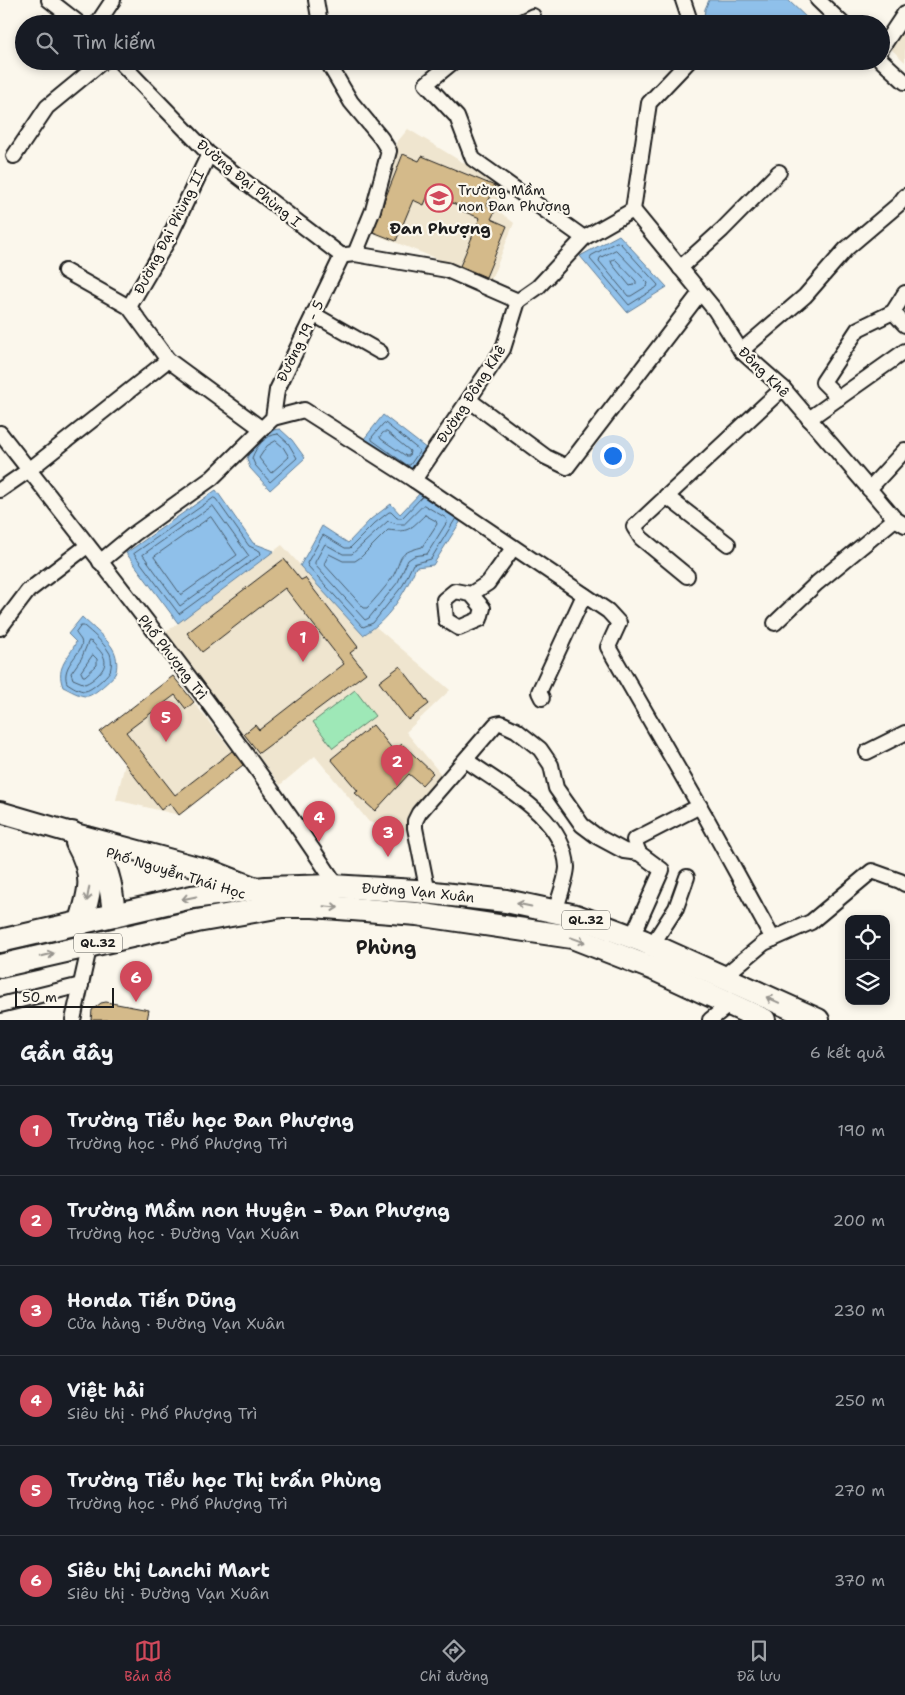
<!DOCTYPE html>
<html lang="vi">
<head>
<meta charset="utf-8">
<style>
	:root { --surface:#171b24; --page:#20242c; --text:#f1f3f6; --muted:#9ea1a6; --line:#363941; --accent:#d1495b }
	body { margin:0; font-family:"Shantell Sans",sans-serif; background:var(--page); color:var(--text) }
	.controls { position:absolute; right:15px; bottom:15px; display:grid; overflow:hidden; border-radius:10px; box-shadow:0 2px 8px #0003 }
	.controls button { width:45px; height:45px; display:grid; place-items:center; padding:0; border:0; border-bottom:1px solid var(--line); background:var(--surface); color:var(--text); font:25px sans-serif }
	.scale { position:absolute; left:15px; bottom:12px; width:99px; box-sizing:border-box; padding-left:5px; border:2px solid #1c1c1c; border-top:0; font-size:14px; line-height:18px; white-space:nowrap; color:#1c1c1c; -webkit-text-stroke:4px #fbf7ec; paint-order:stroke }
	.you { position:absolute; left:612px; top:455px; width:18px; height:18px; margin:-12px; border:4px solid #fff; border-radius:50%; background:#1a73e8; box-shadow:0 0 0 8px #1a73e833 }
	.badge { display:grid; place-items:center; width:32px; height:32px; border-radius:50%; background:var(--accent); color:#fff; font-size:16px; font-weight:700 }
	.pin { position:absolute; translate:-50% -41px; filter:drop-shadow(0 1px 2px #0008) }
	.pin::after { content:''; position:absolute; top:26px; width:18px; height:15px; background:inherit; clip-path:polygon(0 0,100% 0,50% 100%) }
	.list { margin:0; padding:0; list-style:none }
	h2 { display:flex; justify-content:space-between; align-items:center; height:65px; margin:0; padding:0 20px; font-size:21px }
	h2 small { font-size:16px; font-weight:400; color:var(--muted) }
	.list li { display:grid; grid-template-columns:32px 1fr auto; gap:15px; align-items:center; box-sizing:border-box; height:90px; padding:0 20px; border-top:1px solid var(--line) }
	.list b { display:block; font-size:19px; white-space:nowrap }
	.list p { margin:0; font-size:16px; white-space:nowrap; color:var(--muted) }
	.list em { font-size:16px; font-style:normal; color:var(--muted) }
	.icon { flex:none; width:28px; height:28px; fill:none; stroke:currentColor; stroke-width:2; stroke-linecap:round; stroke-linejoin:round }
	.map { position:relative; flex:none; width:905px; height:1020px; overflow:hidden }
	.search { position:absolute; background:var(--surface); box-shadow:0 2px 8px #0003; left:15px; right:15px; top:15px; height:55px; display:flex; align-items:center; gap:12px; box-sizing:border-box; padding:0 18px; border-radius:28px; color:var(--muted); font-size:19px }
	.sheet { height:605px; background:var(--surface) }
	nav { display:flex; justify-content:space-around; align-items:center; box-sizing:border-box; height:70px; border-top:1px solid var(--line); background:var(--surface); font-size:14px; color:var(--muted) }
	nav a { display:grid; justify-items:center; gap:2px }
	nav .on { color:var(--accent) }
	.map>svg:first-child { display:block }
	.built { fill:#efe5cf }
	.green { fill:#9ee8b7; stroke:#5d826a }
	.water { fill:#8fc0ea; stroke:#617e98 }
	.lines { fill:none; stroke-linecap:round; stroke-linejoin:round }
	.shore { stroke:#4a5e6e; stroke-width:1 }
	.building { fill:#d4ba8a; stroke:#1c1c1c }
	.minor-casing { stroke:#1c1c1c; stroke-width:18 }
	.secondary-casing { stroke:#1c1c1c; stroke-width:24 }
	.trunk-casing { stroke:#1c1c1c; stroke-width:26 }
	.minor { stroke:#fbf7ec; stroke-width:14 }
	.secondary { stroke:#fbf7ec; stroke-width:20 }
	.trunk { stroke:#fbf7ec; stroke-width:22 }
	.oneway { stroke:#97948e }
	.labels { text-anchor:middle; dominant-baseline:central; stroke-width:4.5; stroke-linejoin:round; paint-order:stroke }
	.shield { fill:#fbf7ec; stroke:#5f5e5a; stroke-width:1 }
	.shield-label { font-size:12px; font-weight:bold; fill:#1c1c1c }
	.street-label { font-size:14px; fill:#1c1c1c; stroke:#fbf7ec }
	.poi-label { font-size:14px; fill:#1c1c1c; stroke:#fbf7ec; text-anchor:start }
	.quarter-label { font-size:16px; font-weight:bold; fill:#1c1c1c; stroke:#fbf7ec }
	.district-label { font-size:19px; font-weight:bold; fill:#1c1c1c; stroke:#fbf7ec }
</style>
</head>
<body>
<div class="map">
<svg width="905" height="1020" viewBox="0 0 905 1020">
	<rect width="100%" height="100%" fill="#fbf7ec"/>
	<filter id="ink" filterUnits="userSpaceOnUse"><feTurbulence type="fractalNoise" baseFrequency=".02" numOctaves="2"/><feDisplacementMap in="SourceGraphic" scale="10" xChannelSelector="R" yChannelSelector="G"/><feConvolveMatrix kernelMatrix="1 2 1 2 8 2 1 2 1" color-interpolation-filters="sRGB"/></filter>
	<g filter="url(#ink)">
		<!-- built -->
		<g class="built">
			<path d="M905,24V62L889,47Z"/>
			<path d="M408,129L503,187L496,209L514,223L491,280L369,232L398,141Z"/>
			<path d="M282,545L363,635L376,627L450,690L406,732L445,779L403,833L369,822L315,756L280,785L166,632Z"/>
			<path d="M173,676L243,765L179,815L116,800L125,764L100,732Z"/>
		</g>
		<!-- green -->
		<path class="green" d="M355,690L375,716L333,748L313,722Z"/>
		<!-- water -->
		<g class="water">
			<path d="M709,0H788L809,20L806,24H703L705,9Z"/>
			<path d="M619,235L667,287L627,312L580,256Z"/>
			<path d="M383,415L427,449L411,471L367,443L364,439Z"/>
			<path d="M280,429L292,440L305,458L270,490L250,468L247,459C251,443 263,430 280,429Z"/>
			<path d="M216,490L253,543L274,551L178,623L126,553Z"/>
			<path d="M423,490L464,516L433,565L416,567C405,593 388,621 363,635L300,566L322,526L348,543L371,519L391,504L400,514Z"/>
			<path d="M82,617C90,625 110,641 114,651C117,657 118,668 115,674C112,679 94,695 88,696C80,697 70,690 63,687C55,666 69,659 76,642L68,634Z"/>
		</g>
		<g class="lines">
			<!-- shore -->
			<g class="shore">
				<path d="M617,242L620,243L658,285L657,287L629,305L590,259L591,256Z"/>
				<path d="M616,250L648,283L647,286L631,296H628L599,261L600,258Z"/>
				<path d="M615,259L636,281V284L630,286L612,264L611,261Z"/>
				<path d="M385,423L419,450V452L410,465H407L372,440V437L383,424Z"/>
				<path d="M384,432H387L410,451L409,456H406L381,439L380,437Z"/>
				<path d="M278,434L288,443L297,458L270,482L255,465L252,458C256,447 265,435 278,434Z"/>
				<path d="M276,441L283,447L289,457L271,473L259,458L267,446Z"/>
				<path d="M425,497H422L402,518H397L391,512H389L375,523L350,548H345L323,535L307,563L308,566L363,627L373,623L403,585L413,564L431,559L456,518"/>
				<path d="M214,498L216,499L249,546L260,551L261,554L179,614L134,554Z"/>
				<path d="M424,505L446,518L447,522L427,554L414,556L408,560L398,582L369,618L365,620L315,565V562L325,544L343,554H352L388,521L397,524H404Z"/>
				<path d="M213,506L249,556L180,606L143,555Z"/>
				<path d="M425,515L436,521L437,524L422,547C395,554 404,557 392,578C385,588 375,599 367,608H364L324,564L329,554L343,561H355L361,557L388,530C409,533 410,529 425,515Z"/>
				<path d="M211,517L237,555L181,595L154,557Z"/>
				<path d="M81,626H84C92,633 103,642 109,652C112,656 112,666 110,671C107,676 91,691 85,691C79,691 72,686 67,683C60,664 86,652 81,640C79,637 77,635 76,633Z"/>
				<path d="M89,641L92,642C102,653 112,661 98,675C94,679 90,682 85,684L73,679L71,673L81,659Z"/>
				<path d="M93,655L97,659V665L85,676H83L81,672Z"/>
			</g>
		</g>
		<!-- building -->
		<g class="building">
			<path d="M403,154L419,161L422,156L495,186L487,205L496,209L491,219L507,226L486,277L460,266L480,218L460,210L462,207L429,193L424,205L413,200L396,241L373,232L387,194Z"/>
			<path d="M284,559L301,580L305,578L358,647L350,653L366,673L259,753L244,734L255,725L259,730L344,664L285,588L202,652L187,633Z"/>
			<path d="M400,666L429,704L408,720L379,682Z"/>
			<path d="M173,676L194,702L186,709L175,695L126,732L175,795L232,751L243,765L179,815L170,803L161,810L100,732Z"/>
			<path d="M373,725L394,751L402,744L433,773L422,785L409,774L375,811L355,793L358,791L331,759Z"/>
			<path d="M106,1002L149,1010L147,1020H91L92,1010L101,1003Z"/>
		</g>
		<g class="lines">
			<!-- minor casing -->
			<g class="minor-casing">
				<g id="minor">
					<path d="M49,0L80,24"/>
					<path d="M316,0L320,24"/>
					<path d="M683,0L691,24"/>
					<path d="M818,0L843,24"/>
					<path d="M97,24L113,0"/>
					<path d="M517,24L533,16"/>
					<path d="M881,49L905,13"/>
					<path d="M881,60L905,82"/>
					<path d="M119,61L209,154L342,256"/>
					<path d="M327,61L351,102L381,138L389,151L373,210L355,254"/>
					<path d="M454,61L426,84L457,117L473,159L584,238"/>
					<path d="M14,156L47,107L103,61"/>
					<path d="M633,210L715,310L741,351L783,388L895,519L905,525"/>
					<path d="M633,210L649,103L689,61"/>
					<path d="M346,255L355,254L447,270L518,301"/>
					<path d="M680,268L722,230L779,172"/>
					<path d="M65,271L129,307L168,360L262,429"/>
					<path d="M129,307L167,242L209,154"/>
					<path d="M893,312L905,325"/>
					<path d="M313,314L380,352"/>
					<path d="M741,351L805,296L846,249L899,204L905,196"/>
					<path d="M839,398L823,382L858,329L893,312L905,293"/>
					<path d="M469,400L546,457L567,467L700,293"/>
					<path d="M273,418L304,410L414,480L608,611L619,623L608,647L707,819L773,939"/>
					<path d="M809,419L905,351"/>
					<path d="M0,433C116,581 234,729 337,886"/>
					<path d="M414,480L503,349L518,301L538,287L584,238L633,210"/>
					<path d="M869,489L905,450"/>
					<path d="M0,490L29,470L168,360"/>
					<path d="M666,496L728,544"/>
					<path d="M100,562L134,534L212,478L273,418L277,390L342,256"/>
					<path d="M687,576L641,538L634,527L783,388"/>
					<path d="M471,594L483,608L480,619L459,628L446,620L444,600L455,591L471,594L488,583L513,548"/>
					<path d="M775,623L817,583L895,519"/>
					<path d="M0,628L28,591L87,546"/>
					<path d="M542,698L539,692L584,595"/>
					<path d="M867,752L905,733"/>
					<path d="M470,763C506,788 564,818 567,867C567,877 558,901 555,912"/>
					<path d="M428,893L415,828V821L419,813L496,724L501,723L516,730L540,749L551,765L556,788L582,825L598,837L624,851L639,853"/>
					<path d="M632,937L662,870L639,853L634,840L700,806"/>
					<path d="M652,945L676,908L687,877"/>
					<path d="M723,977L764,943L811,922L872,871L900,881L905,884"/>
					<path d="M0,1005L81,985"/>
					<path d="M73,1020L90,944"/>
					<path d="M710,1020L730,1004"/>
				</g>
			</g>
			<!-- secondary casing -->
			<g class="secondary-casing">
				<path id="secondary" d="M0,812L72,833L212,871L261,890"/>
			</g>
			<!-- trunk casing -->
			<g class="trunk-casing">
				<g id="trunk">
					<path d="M72,833C80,840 90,846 97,854C110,871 112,895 114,915"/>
					<path d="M77,843C95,875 91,890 80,924"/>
					<path id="s1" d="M0,941L192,897L238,891L266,888L332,886L416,891L506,901L576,916L643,941L818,1020"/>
					<path d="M0,966L197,921L282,906H313L417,914L572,937L654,969L764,1020"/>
				</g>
			</g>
			<!-- minor -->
			<use href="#minor" class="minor"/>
			<!-- secondary -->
			<use href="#secondary" class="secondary"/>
			<!-- trunk -->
			<use href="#trunk" class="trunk"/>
		</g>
		<!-- one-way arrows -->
		<defs><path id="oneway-shaft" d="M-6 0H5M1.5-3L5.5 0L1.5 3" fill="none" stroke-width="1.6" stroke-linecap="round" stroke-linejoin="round" transform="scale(1.25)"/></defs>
		<g class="oneway">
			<use href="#oneway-shaft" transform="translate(88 894) rotate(100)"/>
			<use href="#oneway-shaft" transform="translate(189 898) rotate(169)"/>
			<use href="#oneway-shaft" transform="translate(524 905) rotate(-168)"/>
			<use href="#oneway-shaft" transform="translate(331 907) rotate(5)"/>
			<use href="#oneway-shaft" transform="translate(578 940) rotate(20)"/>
			<use href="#oneway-shaft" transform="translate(47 955) rotate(-14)"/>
			<use href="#oneway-shaft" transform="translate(773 1000) rotate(-156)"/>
		</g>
	</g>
	<!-- icons -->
	<defs>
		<g id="school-ring" transform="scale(1.4375)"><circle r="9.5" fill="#fbf7ec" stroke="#d1495b" stroke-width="1.5"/><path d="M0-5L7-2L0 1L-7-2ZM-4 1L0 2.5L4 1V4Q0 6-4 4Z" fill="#d1495b"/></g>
	</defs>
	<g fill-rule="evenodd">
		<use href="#school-ring" x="439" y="198"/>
	</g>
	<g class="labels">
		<!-- shield labels -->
		<g class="shield">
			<rect x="562" y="910.5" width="48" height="19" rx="4"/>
			<rect x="74" y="933.5" width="48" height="19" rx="4"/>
		</g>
		<g class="shield-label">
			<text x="586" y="920">QL.32</text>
			<text x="98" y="943">QL.32</text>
		</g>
		<!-- street labels -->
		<g class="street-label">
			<text transform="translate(249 183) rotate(39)">Đường Đại Phùng I</text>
			<text transform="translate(169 232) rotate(-63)">Đường Đại Phùng II</text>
			<text transform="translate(300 341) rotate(-64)">Đường 19 - 5</text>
			<text transform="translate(764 372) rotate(45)">Đông Khê</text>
			<text transform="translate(471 394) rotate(-57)">Đường Đông Khê</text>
			<text transform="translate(173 657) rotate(52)">Phố Phượng Trì</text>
			<text transform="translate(176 873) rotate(17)">Phố Nguyễn Thái Học</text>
			<text stroke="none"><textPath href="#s1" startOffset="424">Đường Vạn Xuân</textPath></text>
		</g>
		<!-- poi labels -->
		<g class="poi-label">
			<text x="458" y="190">Trường Mầm<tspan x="458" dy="16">non Đan Phượng</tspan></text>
		</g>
		<!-- quarter labels -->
		<g class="quarter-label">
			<text x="440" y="228">Đan Phượng</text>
		</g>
		<!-- district labels -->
		<g class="district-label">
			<text x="386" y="947">Phùng</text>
		</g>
	</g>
</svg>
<div class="controls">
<button><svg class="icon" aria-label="locate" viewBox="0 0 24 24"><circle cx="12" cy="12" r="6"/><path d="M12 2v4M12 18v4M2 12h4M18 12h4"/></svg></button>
<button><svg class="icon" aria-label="layers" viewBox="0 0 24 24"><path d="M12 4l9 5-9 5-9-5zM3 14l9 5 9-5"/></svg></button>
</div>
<div class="scale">50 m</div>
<div class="you"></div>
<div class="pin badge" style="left:303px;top:662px">1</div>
<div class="pin badge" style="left:397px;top:786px">2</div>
<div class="pin badge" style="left:388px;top:857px">3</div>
<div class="pin badge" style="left:319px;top:842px">4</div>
<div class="pin badge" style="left:166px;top:742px">5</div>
<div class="pin badge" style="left:136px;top:1002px">6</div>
<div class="search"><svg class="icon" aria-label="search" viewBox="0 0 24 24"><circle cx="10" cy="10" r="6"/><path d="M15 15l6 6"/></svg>Tìm kiếm</div>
</div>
<section class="sheet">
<h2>Gần đây<small>6 kết quả</small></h2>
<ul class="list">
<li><span class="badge">1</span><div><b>Trường Tiểu học Đan Phượng</b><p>Trường học · Phố Phượng Trì</p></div><em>190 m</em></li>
<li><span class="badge">2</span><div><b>Trường Mầm non Huyện - Đan Phượng</b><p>Trường học · Đường Vạn Xuân</p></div><em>200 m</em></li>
<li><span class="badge">3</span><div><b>Honda Tiến Dũng</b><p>Cửa hàng · Đường Vạn Xuân</p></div><em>230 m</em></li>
<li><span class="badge">4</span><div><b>Việt hải</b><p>Siêu thị · Phố Phượng Trì</p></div><em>250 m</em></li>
<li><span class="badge">5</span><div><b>Trường Tiểu học Thị trấn Phùng</b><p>Trường học · Phố Phượng Trì</p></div><em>270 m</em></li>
<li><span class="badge">6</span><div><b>Siêu thị Lanchi Mart</b><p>Siêu thị · Đường Vạn Xuân</p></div><em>370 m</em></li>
</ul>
</section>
<nav>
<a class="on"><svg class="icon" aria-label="map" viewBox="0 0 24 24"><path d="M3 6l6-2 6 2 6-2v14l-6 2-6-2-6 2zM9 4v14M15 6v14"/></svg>Bản đồ</a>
<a><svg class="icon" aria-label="directions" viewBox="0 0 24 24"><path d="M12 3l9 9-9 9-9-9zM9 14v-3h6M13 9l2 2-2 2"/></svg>Chỉ đường</a>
<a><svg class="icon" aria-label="saved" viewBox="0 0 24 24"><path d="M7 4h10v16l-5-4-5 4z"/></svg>Đã lưu</a>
</nav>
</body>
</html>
